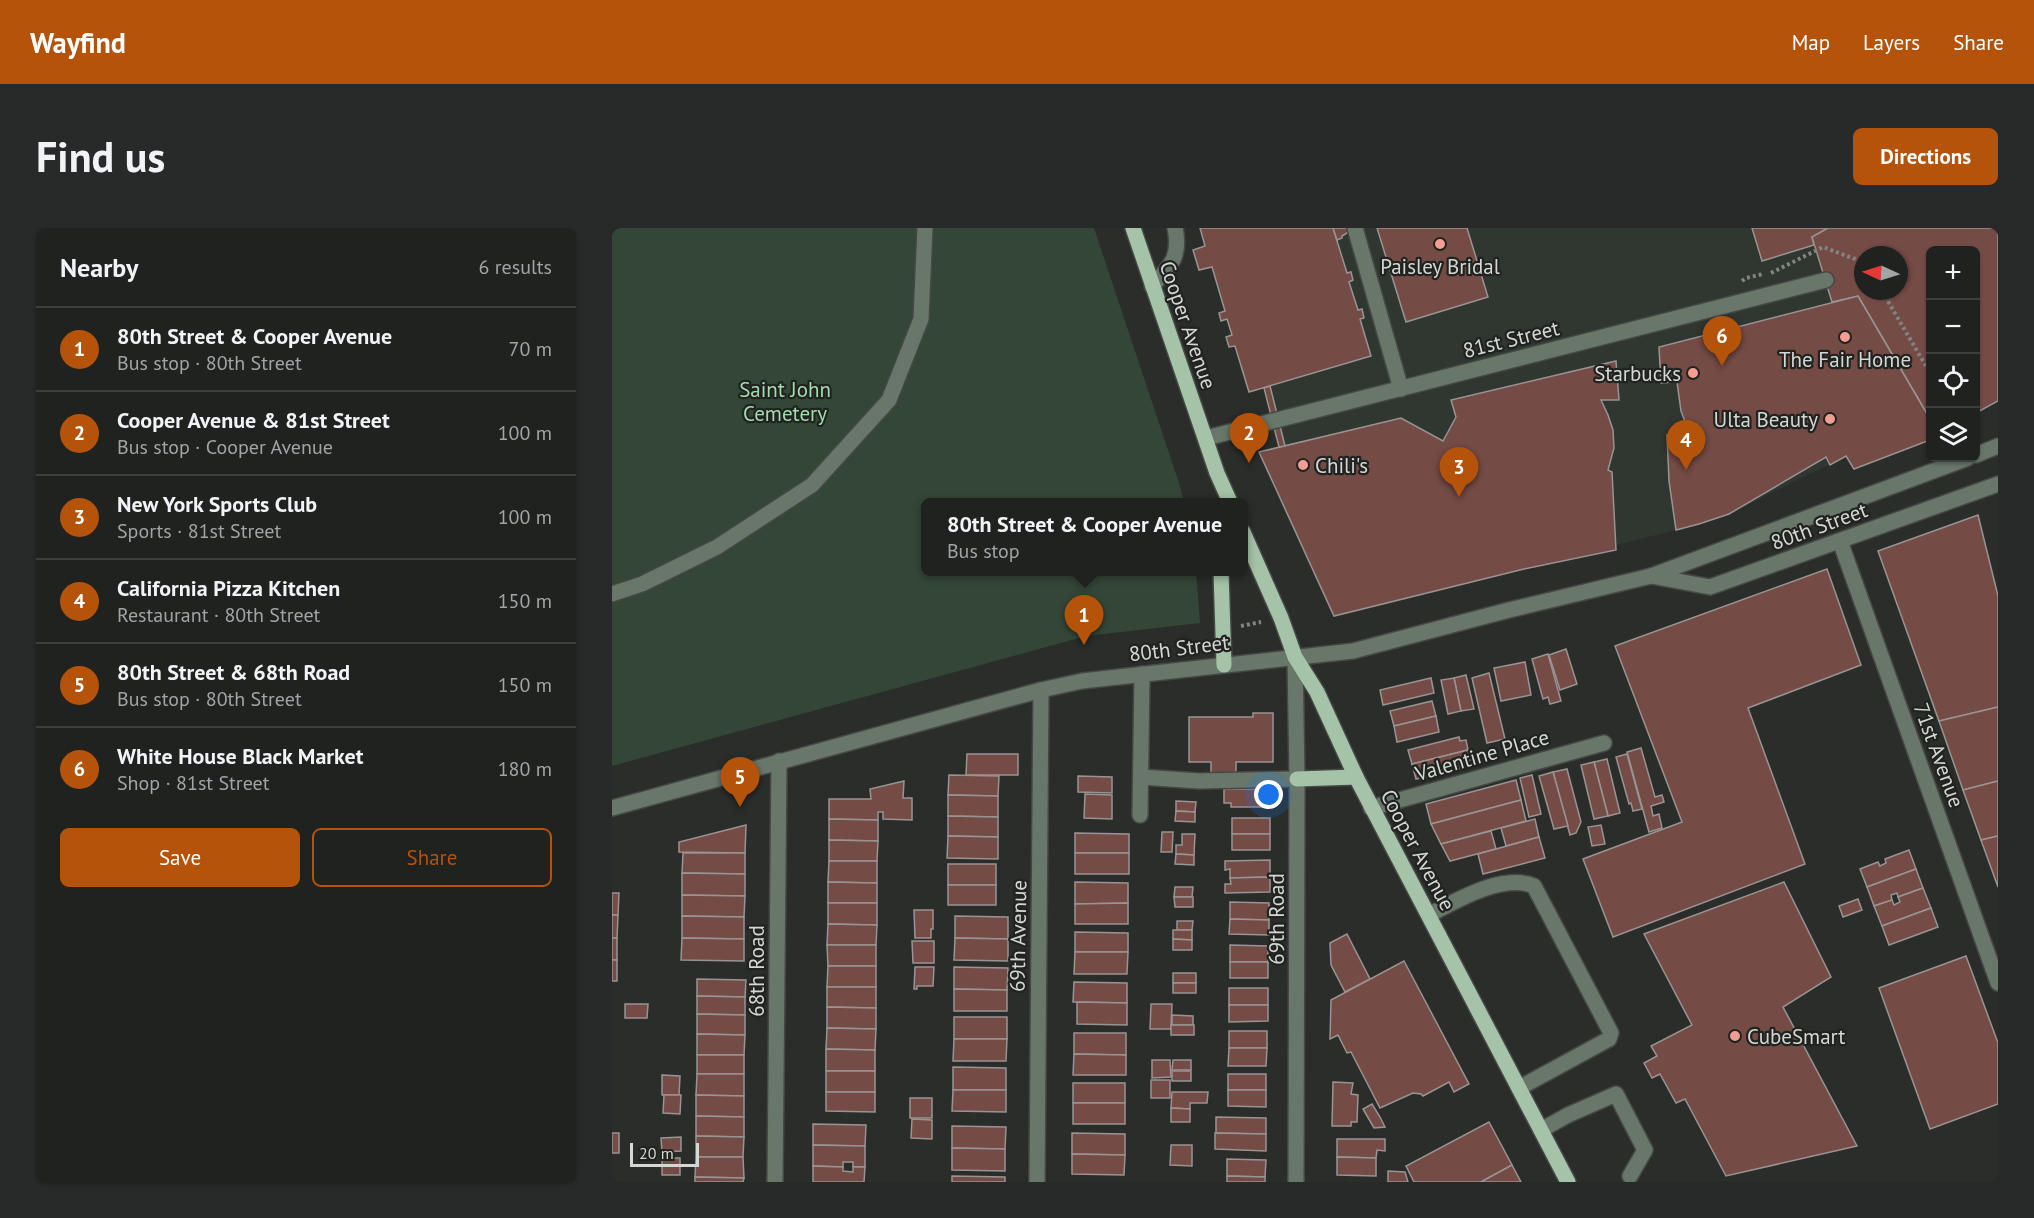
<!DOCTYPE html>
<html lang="en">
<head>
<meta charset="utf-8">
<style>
	:root { --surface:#202220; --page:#282a29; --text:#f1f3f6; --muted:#a2a4a5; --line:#3d3f3e; --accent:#b45309 }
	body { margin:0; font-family:"PT Sans",sans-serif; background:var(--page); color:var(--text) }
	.controls { position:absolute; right:18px; top:18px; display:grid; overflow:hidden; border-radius:9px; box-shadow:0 2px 4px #0004 }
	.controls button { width:54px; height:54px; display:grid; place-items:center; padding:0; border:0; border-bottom:2px solid var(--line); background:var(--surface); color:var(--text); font:30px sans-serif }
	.compass { position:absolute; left:1242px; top:18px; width:54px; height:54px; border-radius:50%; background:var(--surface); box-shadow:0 2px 4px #0004; rotate:274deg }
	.scale { position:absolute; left:18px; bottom:15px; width:69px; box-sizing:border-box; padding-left:6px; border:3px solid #d5d7d5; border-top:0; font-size:16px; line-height:21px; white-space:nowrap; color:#d5d7d5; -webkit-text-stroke:4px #202320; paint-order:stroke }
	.you { position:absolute; left:657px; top:567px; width:21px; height:21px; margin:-15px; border:4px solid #fff; border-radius:50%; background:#1a73e8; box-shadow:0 0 0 9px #1a73e833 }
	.badge { display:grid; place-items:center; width:39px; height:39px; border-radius:50%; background:var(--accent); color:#fff; font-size:20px; font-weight:700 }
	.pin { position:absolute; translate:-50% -50px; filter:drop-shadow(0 2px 3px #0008) }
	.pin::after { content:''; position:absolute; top:32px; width:21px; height:18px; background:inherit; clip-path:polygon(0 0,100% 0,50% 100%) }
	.popup { position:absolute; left:309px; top:270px; width:327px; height:78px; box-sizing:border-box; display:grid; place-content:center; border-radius:9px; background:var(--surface); filter:drop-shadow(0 2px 4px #0005); font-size:20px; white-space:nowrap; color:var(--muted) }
	.popup b { font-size:22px; color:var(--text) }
	.popup::after { content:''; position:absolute; left:50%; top:100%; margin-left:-12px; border:12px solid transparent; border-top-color:var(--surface) }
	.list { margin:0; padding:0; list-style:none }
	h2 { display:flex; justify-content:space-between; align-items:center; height:78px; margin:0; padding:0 24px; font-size:26px }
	h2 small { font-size:20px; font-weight:400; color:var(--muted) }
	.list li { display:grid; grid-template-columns:39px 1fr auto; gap:18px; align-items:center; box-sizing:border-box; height:84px; padding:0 24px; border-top:2px solid var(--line) }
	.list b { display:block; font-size:22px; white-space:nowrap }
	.list p { margin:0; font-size:20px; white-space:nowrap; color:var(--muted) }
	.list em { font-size:20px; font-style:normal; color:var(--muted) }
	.actions { display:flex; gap:12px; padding:18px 24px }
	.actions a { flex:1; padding:14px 0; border:2px solid var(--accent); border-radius:9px; text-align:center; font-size:21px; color:var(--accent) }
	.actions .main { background:var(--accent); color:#fff }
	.icon { flex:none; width:33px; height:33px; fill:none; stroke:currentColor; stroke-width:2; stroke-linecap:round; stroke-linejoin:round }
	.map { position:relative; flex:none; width:1386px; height:954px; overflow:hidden; border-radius:9px }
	header { display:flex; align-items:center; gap:36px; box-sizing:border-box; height:84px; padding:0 30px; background:var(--accent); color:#fff }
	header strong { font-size:28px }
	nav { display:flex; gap:33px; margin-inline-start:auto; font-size:21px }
	.intro { display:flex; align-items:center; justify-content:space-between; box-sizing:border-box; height:144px; padding:0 36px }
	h1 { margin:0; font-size:42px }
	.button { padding:15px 27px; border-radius:9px; background:var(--accent); color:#fff; font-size:21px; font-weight:700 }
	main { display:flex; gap:36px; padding:0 36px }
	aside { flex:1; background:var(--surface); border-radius:9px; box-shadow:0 2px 4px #0004 }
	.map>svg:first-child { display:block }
	.built { fill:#2f3730; fill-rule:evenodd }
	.green { fill:#344737 }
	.building { fill:#754b46; stroke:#999494; stroke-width:1.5; fill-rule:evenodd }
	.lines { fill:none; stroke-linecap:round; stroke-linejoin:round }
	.minor-casing { stroke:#454845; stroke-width:18 }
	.major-casing { stroke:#454845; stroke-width:18 }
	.path { stroke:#818481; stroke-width:4; stroke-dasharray:3 3; stroke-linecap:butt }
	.minor { stroke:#69776b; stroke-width:15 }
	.major { stroke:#a5c3a9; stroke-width:15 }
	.poi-dot { fill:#f59c93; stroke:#202320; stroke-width:2 }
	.labels { text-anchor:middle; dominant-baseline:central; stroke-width:4.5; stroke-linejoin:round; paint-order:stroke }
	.poi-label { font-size:21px; fill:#d5d7d5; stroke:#202320 }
	.street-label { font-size:21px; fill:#d5d7d5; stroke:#202320 }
	.park-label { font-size:21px; fill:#a4ddad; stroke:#202320 }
</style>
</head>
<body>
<header>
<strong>Wayfind</strong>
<nav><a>Map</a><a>Layers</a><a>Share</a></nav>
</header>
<div class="intro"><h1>Find us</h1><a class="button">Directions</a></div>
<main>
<aside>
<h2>Nearby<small>6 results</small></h2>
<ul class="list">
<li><span class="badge">1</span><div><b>80th Street &amp; Cooper Avenue</b><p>Bus stop · 80th Street</p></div><em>70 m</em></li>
<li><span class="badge">2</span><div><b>Cooper Avenue &amp; 81st Street</b><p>Bus stop · Cooper Avenue</p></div><em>100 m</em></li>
<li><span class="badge">3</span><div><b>New York Sports Club</b><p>Sports · 81st Street</p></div><em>100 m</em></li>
<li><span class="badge">4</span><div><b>California Pizza Kitchen</b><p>Restaurant · 80th Street</p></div><em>150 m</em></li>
<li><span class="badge">5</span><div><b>80th Street &amp; 68th Road</b><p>Bus stop · 80th Street</p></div><em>150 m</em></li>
<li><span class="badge">6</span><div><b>White House Black Market</b><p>Shop · 81st Street</p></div><em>180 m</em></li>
</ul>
<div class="actions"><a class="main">Save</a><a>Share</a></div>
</aside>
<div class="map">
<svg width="1386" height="954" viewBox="0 0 1386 954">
	<rect width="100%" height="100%" fill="#2a2d2a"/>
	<!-- built -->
	<path class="built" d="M588,0H1386V173L1364,185V22H1318V212L1242,241L1234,228L1117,286L1064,302L722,388L647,224L667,219L652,160L637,164ZM1251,27H1287V63H1251Z"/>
	<!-- green -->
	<path class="green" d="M0,0H482L568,258L572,274H313V344H584L588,395L474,408L0,538Z"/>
	<!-- building -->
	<g class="building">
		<path d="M588,0H721L735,45L739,44L741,52L737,54L746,82L750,81L752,90L748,91L759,128L637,164L623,118L617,119L614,109L620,107L615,91L609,93L607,85L613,83L600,39L587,42L581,22L593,18Z"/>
		<path d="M721,0H743L730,8V10L725,12Z"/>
		<path d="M765,0H855L876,69L794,94Z"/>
		<path d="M1140,0H1216L1200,9L1202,17L1150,33Z"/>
		<path d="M1216,0H1386V173L1364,185V22H1318V191L1246,68L1220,74L1200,9ZM1251,27H1287V63H1251Z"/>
		<path d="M1246,68L1318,191V212L1242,241L1234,228L1218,237L1214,229L1117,286L1087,296L1064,302L1057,253L1055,207L1074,196L1069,183L1065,154L1049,155L1047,119Z"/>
		<path d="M1004,133L1007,172H989L996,187L1001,202L1002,220L996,242L1000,244L1004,322L912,341L722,388L647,224L789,190L831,213L844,189L839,172Z"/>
		<path d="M658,158L673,218L667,219L652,160Z"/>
		<path d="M1366,287L1386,368V479L1327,493L1266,323Z"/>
		<path d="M1215,341L1249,437L1136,480L1193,636L1001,709L971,631L1070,594L1003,418Z"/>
		<path d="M954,421L965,456L948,462L937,427Z"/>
		<path d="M936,426L949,473L938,476L936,469L931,471L920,431Z"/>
		<path d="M913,434L919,467L889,473L882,440Z"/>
		<path d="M877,445L893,511L875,515L860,450Z"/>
		<path d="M854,447L862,481L849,483L842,450Z"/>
		<path d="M819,450L822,465L771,477L768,462Z"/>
		<path d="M842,450L849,483L836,486L829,452Z"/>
		<path d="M820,473L824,488L782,498L778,483Z"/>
		<path d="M1386,479V553L1351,562L1327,493Z"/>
		<path d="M641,485H661V534H624V548H599V534H577V489H641Z"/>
		<path d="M824,488L827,504L785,514L782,498Z"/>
		<path d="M847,509L848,513L854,512L856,522L800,536L796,522Z"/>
		<path d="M1029,520L1043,569L1050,567L1052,574L1039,578L1041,588L1047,586L1050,600L1037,604L1015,524Z"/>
		<path d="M856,522L859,532L853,533L855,539L804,551L800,536Z"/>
		<path d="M355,526H406V547H354Z"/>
		<path d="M1015,526L1030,581L1021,583L1019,575L1017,576L1004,529Z"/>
		<path d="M995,531L1008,585L996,588L982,534Z"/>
		<path d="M982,534L996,588L982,591L969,537Z"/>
		<path d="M955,541L969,594L964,605L958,607L941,544Z"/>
		<path d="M941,544L956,598L942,601L927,548Z"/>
		<path d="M337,547L387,548L386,568L336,567Z"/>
		<path d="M920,547L929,586L917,589L908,550Z"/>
		<path d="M466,548L500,549V565L466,564Z"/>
		<path d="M904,552L909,572L819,596L814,576Z"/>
		<path d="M292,553L291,570H300V592L271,591V584H266V592L217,591V571H259L258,561Z"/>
		<path d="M1386,553V608L1369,612L1351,562Z"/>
		<path d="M612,561H658V579H619V575H612Z"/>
		<path d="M473,566L500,567V591L472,590Z"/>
		<path d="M336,567L386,568V589L336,588Z"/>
		<path d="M909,572L914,593L829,616L819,596Z"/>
		<path d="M564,573L584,574L583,584L564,583Z"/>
		<path d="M564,583L583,584V594L563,593Z"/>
		<path d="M336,588L386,589V609L336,608Z"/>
		<rect x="620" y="590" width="38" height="16"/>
		<path d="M217,591L266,592V613L217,612Z"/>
		<path d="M923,591L927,609L894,618L889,600Z"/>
		<path d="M134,597L133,625L67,624V614Z"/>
		<path d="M989,597L993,616L980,618L976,599Z"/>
		<path d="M879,603L884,621L838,633L829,616Z"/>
		<path d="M550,604H561L560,624H549Z"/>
		<path d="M463,605L517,606V625H463Z"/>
		<path d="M570,606H583L582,627L564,626V617H570Z"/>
		<rect x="620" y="606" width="38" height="16"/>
		<path d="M336,608L386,609V631L335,630Z"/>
		<path d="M1386,608V659L1369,612Z"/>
		<path d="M927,609L933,630L871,646L866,626Z"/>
		<path d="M217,612L266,613L265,633H217Z"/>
		<path d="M1297,622L1304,641L1255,659L1248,641L1266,634L1268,638L1274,635L1273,631Z"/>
		<path d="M71,625H133V646L70,645Z"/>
		<rect x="463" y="625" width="54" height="21"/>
		<path d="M564,626L582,627V637L563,636Z"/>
		<path d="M658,632V649L618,650V641L613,642V633Z"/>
		<path d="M217,633H265V655L216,654Z"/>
		<rect x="336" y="636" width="48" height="21"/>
		<path d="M1304,641L1311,660L1286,669L1285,665L1279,667L1280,672L1262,678L1255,659Z"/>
		<path d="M70,645L133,646V668L70,667Z"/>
		<path d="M658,649V664L613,665V656H619L618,650Z"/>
		<path d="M216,654L265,655V675H216Z"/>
		<path d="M463,654L516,655V675L463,676Z"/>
		<path d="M1172,654L1219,749L1171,779L1245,918L1114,948L1073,871L1064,875L1048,846L1040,850L1032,835L1045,828L1039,818L1080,797L1032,706Z"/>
		<rect x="336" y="657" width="48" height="20"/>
		<path d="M563,659H581L580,669H562Z"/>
		<path d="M1311,660L1319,680L1270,698L1262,678L1280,672L1282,677L1288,674L1286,669Z"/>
		<path d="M0,665H7L6,687H0Z"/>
		<path d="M70,667L133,668L132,689L70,688Z"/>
		<path d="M562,669H581V679H563Z"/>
		<path d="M1246,671L1250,682L1231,689L1227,678Z"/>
		<path d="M618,674L657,675V692L618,691Z"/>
		<path d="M216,675H265V697L216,696Z"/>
		<path d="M516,675V696H463V676Z"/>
		<path d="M1319,680L1326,699L1277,717L1270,698Z"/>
		<path d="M302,682H321V701H319V710H303Z"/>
		<path d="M0,687H6L5,710H0Z"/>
		<path d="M70,688L132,689V711L70,710Z"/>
		<path d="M343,688L396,689V711L343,710Z"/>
		<path d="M618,691L657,692V707L617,706Z"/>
		<path d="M565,693H581L580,702H565Z"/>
		<path d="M216,696L265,697L264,717H215Z"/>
		<path d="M561,702H580V712L561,711Z"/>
		<path d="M463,704L516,705V724H463Z"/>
		<path d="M735,706L758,751L733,764L719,737L718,715Z"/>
		<rect x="0" y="710" width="5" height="22"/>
		<path d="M70,710L132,711V733L69,732Z"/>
		<path d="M343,710L396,711V733L342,732Z"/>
		<path d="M561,711L580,712V722H561Z"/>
		<path d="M300,713H322V735H301Z"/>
		<path d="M215,717H264V738H216Z"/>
		<path d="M618,717L656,718V734H618Z"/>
		<path d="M463,724H516L515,746H462Z"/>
		<path d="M1354,728L1386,815V876L1318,901L1267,760Z"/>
		<rect x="0" y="732" width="5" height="21"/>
		<path d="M792,733L857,856L842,864L837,854L811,868L809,866L801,865L768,880L739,824L735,825L726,807L718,811L719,772Z"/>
		<rect x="618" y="734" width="38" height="16"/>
		<path d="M216,738H264V759H215Z"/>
		<path d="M303,739H322L321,758H305V761H302Z"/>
		<path d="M342,739L396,740L395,762L342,761Z"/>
		<rect x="561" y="745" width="23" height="10"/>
		<path d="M85,751L134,752L133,769L85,768Z"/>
		<path d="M462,754L515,755V775L461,774Z"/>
		<rect x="561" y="755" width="23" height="10"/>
		<path d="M215,759H264V780L215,779Z"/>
		<rect x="617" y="760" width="39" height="17"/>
		<path d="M342,761L395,762V783H342Z"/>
		<path d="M85,768L133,769V787L85,786Z"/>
		<path d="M465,774L515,775V797L465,796Z"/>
		<path d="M13,776H36L35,790H13Z"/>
		<path d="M539,776H560L559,801H538Z"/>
		<path d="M617,777H656V793L617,794Z"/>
		<path d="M215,779L264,780V801L215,800Z"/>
		<path d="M85,786L133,787V807L85,806Z"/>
		<path d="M560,787L581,788V797H560Z"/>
		<rect x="342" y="789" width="53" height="22"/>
		<rect x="559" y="797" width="23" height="10"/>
		<path d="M215,800L264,801L263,822L214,821Z"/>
		<rect x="617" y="803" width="38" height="17"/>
		<path d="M462,805H514V827L462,826Z"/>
		<path d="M85,806L133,807L132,827H85Z"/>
		<path d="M342,811H395L394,833H341Z"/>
		<path d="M617,820H655L654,838H616Z"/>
		<path d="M214,821L263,822V843H214Z"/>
		<path d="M462,826L514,827V847H461Z"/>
		<rect x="85" y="827" width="47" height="19"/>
		<path d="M540,832H558L559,849L540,850Z"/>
		<path d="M561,832H579V842H560Z"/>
		<path d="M341,839L394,840V862H341Z"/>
		<rect x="214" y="843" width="49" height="21"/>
		<rect x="560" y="843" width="19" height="10"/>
		<path d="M85,846H132V868L84,867Z"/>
		<rect x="616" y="846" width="38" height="16"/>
		<path d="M50,847L68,848L67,867H50Z"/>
		<rect x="539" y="852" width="19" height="18"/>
		<path d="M721,854L741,855L739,866L746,867L745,894H739V898H720Z"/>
		<rect x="461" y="855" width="52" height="20"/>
		<path d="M341,862H394V884L340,883Z"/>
		<path d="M616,862H654V879L616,878Z"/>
		<path d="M214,864H263V884L214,883Z"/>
		<path d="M560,864H596L595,875H578V881L559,880Z"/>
		<path d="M52,867H69L68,886L51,885Z"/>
		<path d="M84,867L132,868V889L84,888Z"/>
		<rect x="298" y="870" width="22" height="20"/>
		<rect x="461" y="875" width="52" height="21"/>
		<path d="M760,876L768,889L773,899L762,900L751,881Z"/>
		<path d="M559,880L578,881V894H559Z"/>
		<path d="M84,888L132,889V909L84,908Z"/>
		<path d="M604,889L654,890V906L604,905Z"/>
		<path d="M300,891L320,892V911L299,910Z"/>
		<path d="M877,894L900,937L869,954H802L794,938Z"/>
		<path d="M201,896L254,897L253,918L201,917Z"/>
		<path d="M340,898L394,899L393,921L340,920Z"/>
		<rect x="0" y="905" width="7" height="20"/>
		<path d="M460,905L513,906V927L460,926Z"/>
		<path d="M603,905L654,906V923L603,921Z"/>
		<path d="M84,908L132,909L131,929H84Z"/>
		<path d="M69,909V923L50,924L49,910Z"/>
		<path d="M725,911H773V923L765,922L764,930L725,929Z"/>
		<path d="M201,917L253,918V939H241V934H231V939L201,938Z"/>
		<path d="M559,917H580V938L558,937Z"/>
		<path d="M340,920L393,921V943L340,942Z"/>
		<path d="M460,926L513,927L512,947L460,946Z"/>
		<path d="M84,929H131L132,950L83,949Z"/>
		<path d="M725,929L764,930V948L725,947Z"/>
		<rect x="50" y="930" width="18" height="17"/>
		<path d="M615,931L654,932L653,949L615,948Z"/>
		<path d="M900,937L909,954H869Z"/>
		<path d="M201,938L231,939V943L241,944V939H253L252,954H201Z"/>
		<path d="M776,943L793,944L796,954H776Z"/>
		<path d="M340,948L393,949V954H340Z"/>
		<path d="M615,948L653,949V954H615Z"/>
		<path d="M83,949L132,950L131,954H83Z"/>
	</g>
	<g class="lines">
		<!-- minor casing -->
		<g class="minor-casing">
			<g id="minor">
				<path d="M743,0L789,161"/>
				<path d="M540,58C559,38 569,28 563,0"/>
				<path d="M594,210L1214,52"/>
				<path d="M1364,227L1386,218"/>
				<path d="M1228,313L1386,755"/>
				<path d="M1039,348L1098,359L1386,256"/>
				<path d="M0,366L30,356L105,319L200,257L277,172L309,91L313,0"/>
				<path d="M683,429L685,551L684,954"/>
				<path d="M529,549L587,553L685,551"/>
				<path d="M0,580L429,462L470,453L741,423L897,382L1039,348L1356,230"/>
				<path d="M759,580L992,515"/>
				<path d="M528,587L530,446"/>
				<path d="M817,687C845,672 891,645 922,658L999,805L997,811L907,860"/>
				<path d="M929,902L956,887L1004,866L1033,922L1018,948"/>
				<path d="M163,954L167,533"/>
				<path d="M425,954L429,462"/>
			</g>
		</g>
		<!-- major casing -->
		<g class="major-casing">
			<g id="major">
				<path d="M521,0L605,245L618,274"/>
				<path d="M631,304L669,390L683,429L705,464L744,549L956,954"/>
				<path d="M609,344L612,437"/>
				<path d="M685,551L744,549"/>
			</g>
		</g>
		<!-- path -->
		<g class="path">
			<path d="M1159,45L1211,19L1251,34"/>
			<path d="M1130,53L1134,50L1151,46"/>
			<path d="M1270,63L1318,145"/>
			<path d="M629,398L649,394"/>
		</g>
		<!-- minor -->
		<use href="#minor" class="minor"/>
		<!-- major -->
		<use href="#major" class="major"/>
	</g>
	<!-- markers -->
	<g class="poi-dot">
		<circle cx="828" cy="16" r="6"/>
		<circle cx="1233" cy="109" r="6"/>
		<circle cx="1081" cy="145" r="6"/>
		<circle cx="1218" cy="191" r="6"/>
		<circle cx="691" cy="237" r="6"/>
		<circle cx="1123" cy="808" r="6"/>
	</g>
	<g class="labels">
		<!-- poi labels -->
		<g class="poi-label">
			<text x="828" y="38">Paisley Bridal</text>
			<text x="1233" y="131">The Fair Home</text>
			<text x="1069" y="145" text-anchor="end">Starbucks</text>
			<text x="1206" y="191" text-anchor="end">Ulta Beauty</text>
			<text x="703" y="237" text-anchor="start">Chili's</text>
			<text x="1135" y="808" text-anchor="start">CubeSmart</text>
		</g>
		<!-- street labels -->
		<g class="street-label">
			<text transform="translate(576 97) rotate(71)">Cooper Avenue</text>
			<text transform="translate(899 111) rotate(-14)">81st Street</text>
			<text transform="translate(1207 298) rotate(-20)">80th Street</text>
			<text transform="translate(567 420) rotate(-7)">80th Street</text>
			<text transform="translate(870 527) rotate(-16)">Valentine Place</text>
			<text transform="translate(1327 527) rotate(70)">71st Avenue</text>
			<text transform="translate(806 622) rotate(62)">Cooper Avenue</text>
			<text transform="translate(664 691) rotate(-90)">69th Road</text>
			<text transform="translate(406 708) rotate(-89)">69th Avenue</text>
			<text transform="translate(144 743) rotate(-90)">68th Road</text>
		</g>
		<!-- park labels -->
		<g class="park-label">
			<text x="173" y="161">Saint John<tspan x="173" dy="24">Cemetery</tspan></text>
		</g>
	</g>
</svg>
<div class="controls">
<button>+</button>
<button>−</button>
<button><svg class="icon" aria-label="locate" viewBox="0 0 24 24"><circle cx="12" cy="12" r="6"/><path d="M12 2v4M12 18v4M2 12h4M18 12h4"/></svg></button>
<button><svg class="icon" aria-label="layers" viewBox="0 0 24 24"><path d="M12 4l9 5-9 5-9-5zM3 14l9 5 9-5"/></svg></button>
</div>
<svg class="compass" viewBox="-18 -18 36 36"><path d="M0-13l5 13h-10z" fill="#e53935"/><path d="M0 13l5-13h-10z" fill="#a2a4a5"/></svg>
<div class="scale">20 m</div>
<div class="you"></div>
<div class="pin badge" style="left:472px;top:417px">1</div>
<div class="popup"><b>80th Street &amp; Cooper Avenue</b>Bus stop</div>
<div class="pin badge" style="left:637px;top:235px">2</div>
<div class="pin badge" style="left:847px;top:269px">3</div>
<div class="pin badge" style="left:1074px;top:242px">4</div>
<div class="pin badge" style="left:128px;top:579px">5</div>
<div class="pin badge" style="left:1110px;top:138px">6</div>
</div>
</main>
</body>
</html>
